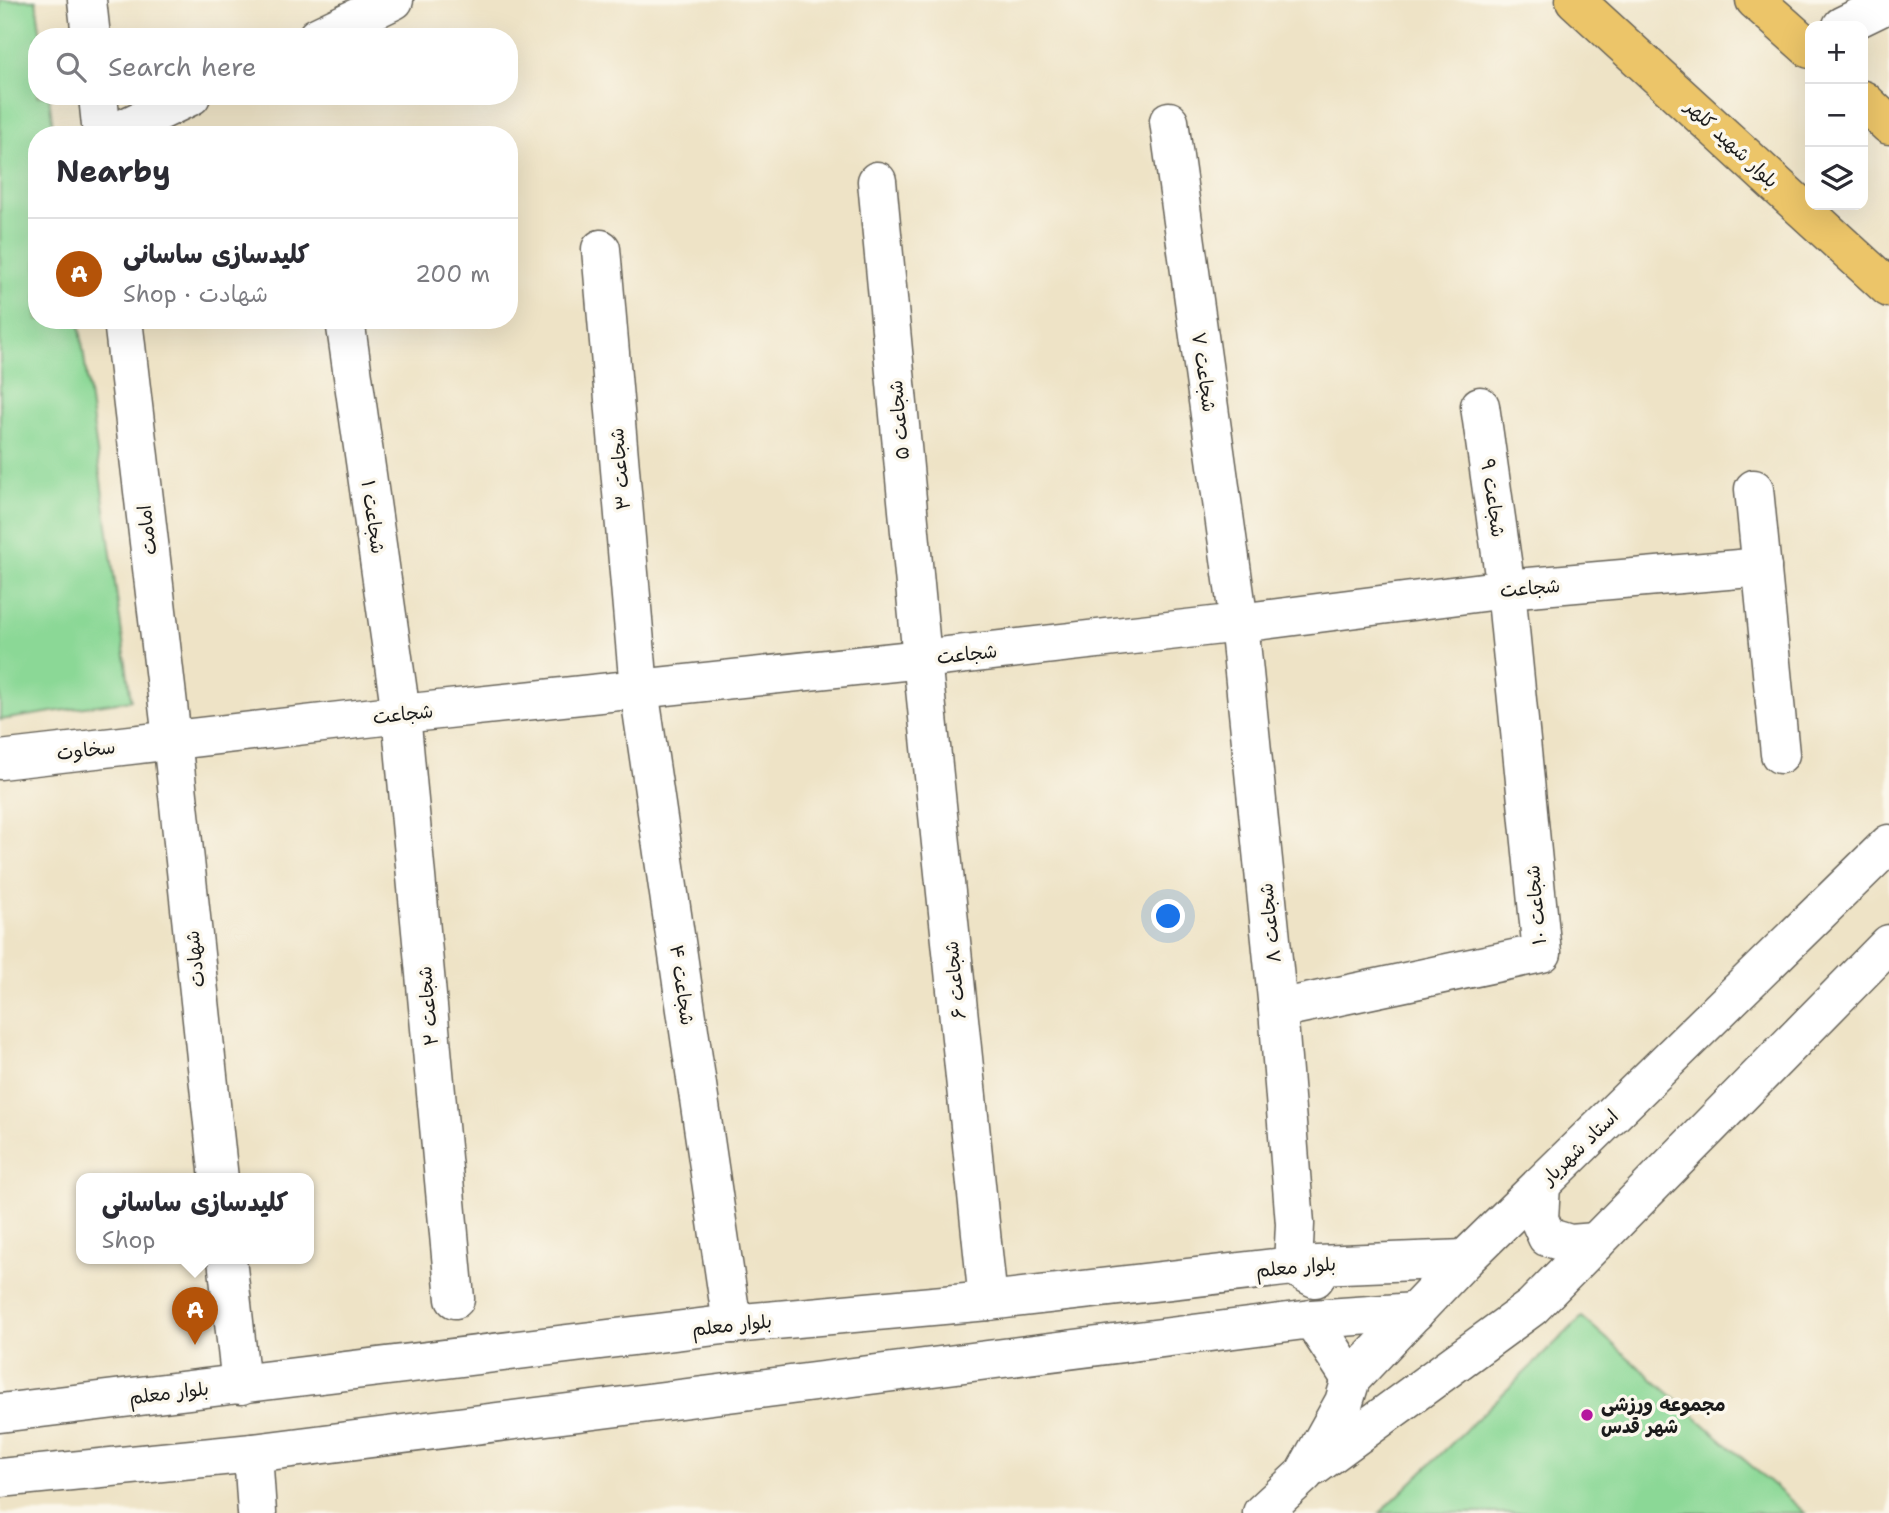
<!DOCTYPE html>
<html lang="en">
<head>
<meta charset="utf-8">
<style>
	:root { --surface:#fff; --page:#f7f7f7; --text:#2b2b33; --muted:#7c7c81; --line:#e1e1e2; --accent:#b45309 }
	body { margin:0; font-family:"Shantell Sans","Playpen Sans Arabic",sans-serif; background:var(--page); color:var(--text) }
	.controls { position:absolute; right:21px; top:21px; display:grid; overflow:hidden; border-radius:14px; box-shadow:0 7px 28px #0002 }
	.controls button { width:63px; height:63px; display:grid; place-items:center; padding:0; border:0; border-bottom:2px solid var(--line); background:var(--surface); color:var(--text); font:35px sans-serif }
	.you { position:absolute; left:1169px; top:917px; width:24px; height:24px; margin:-18px; border:5px solid #fff; border-radius:50%; background:#1a73e8; box-shadow:0 0 0 10px #1a73e833 }
	.badge { display:grid; place-items:center; width:46px; height:46px; border-radius:50%; background:var(--accent); color:#fff; font-size:23px; font-weight:700 }
	.pin { position:absolute; translate:-50% -58px; filter:drop-shadow(0 2px 4px #0008) }
	.pin::after { content:''; position:absolute; top:37px; width:24px; height:21px; background:inherit; clip-path:polygon(0 0,100% 0,50% 100%) }
	.popup { position:absolute; left:76px; top:1173px; width:238px; height:91px; box-sizing:border-box; display:grid; place-content:center; border-radius:14px; background:var(--surface); filter:drop-shadow(0 2px 5px #0005); font-size:23px; white-space:nowrap; color:var(--muted) }
	.popup b { font-size:26px; color:var(--text) }
	.popup::after { content:''; position:absolute; left:50%; top:100%; margin-left:-14px; border:14px solid transparent; border-top-color:var(--surface) }
	.list { margin:0; padding:0; list-style:none }
	h2 { display:flex; justify-content:space-between; align-items:center; height:91px; margin:0; padding:0 28px; font-size:30px }
	h2 small { font-size:23px; font-weight:400; color:var(--muted) }
	.list li { display:grid; grid-template-columns:46px 1fr auto; gap:21px; align-items:center; box-sizing:border-box; height:112px; padding:0 28px; border-top:2px solid var(--line) }
	.list b { display:block; font-size:26px; white-space:nowrap }
	.list p { margin:0; font-size:23px; white-space:nowrap; color:var(--muted) }
	.list em { font-size:23px; font-style:normal; color:var(--muted) }
	.icon { flex:none; width:38px; height:38px; fill:none; stroke:currentColor; stroke-width:2; stroke-linecap:round; stroke-linejoin:round }
	.map { position:relative; flex:none; width:1889px; height:1513px; overflow:hidden }
	.search { position:absolute; background:var(--surface); box-shadow:0 7px 28px #0002; left:28px; top:28px; width:490px; height:77px; display:flex; align-items:center; gap:18px; box-sizing:border-box; padding:0 24px; border-radius:28px; color:var(--muted); font-size:26px }
	.panel { position:absolute; background:var(--surface); box-shadow:0 7px 28px #0002; left:28px; top:126px; width:490px; height:203px; border-radius:28px }
	.map>svg:first-child { display:block }
	.green { fill:#8bd896; stroke:#547a59; stroke-width:2 }
	.lines { fill:none; stroke-linecap:round; stroke-linejoin:round }
	.minor-casing { stroke:#666258; stroke-width:41 }
	.major-casing { stroke:#666258; stroke-width:41 }
	.minor { stroke:#fff; stroke-width:38 }
	.major { stroke:#ecc569; stroke-width:38 }
	.poi-dot { fill:#b5179e; stroke:#fbf7ec; stroke-width:2.5 }
	.labels { text-anchor:middle; dominant-baseline:central; stroke-width:7; stroke-linejoin:round; paint-order:stroke }
	.street-label { font-size:19px; fill:#1c1c1c; stroke:#fbf7ec }
	.poi-label { font-size:19px; font-weight:bold; fill:#1c1c1c; stroke:#fbf7ec; text-anchor:start }
</style>
</head>
<body>
<div class="map">
<svg width="1889" height="1513" viewBox="0 0 1889 1513">
	<rect width="100%" height="100%" fill="#fbf7ec"/>
	<filter id="ink" filterUnits="userSpaceOnUse"><feTurbulence type="fractalNoise" baseFrequency=".0143" numOctaves="2"/><feDisplacementMap in="SourceGraphic" scale="14" xChannelSelector="R" yChannelSelector="G"/><feConvolveMatrix kernelMatrix="1 2 1 2 8 2 1 2 1" color-interpolation-filters="sRGB"/></filter>
	<filter id="wash" filterUnits="userSpaceOnUse"><feTurbulence type="fractalNoise" baseFrequency=".00686" numOctaves="4" result="noise"/><feDisplacementMap in="SourceGraphic" scale="28" xChannelSelector="R" yChannelSelector="G"/><feGaussianBlur stdDeviation="1.57" result="paint"/><feColorMatrix in="noise" values="0 0 0 0 0 0 0 0 0 0 0 0 0 0 0 0 0 1.4 0 .05"/><feComposite in="paint" operator="in"/></filter>
	<g filter="url(#wash)">
		<rect width="100%" height="100%" fill="#eee3c6"/>
		<!-- green -->
		<g class="green">
			<path d="M0,0H36L41,37H37V96H49L54,135H37V320H79L131,700L0,720Z"/>
			<path d="M1582,1317L1805,1513H1380Z"/>
		</g>
	</g>
	<g filter="url(#ink)">
		<g class="lines">
			<!-- minor casing -->
			<g class="minor-casing">
				<g id="minor">
					<path d="M87,0L91,37"/>
					<path d="M1842,26L1889,3"/>
					<path d="M317,37L394,0"/>
					<path d="M98,96L102,135"/>
					<path d="M1169,121L1239,623L1278,1009L1295,1224L1293,1266L1315,1278"/>
					<path d="M110,135L191,96"/>
					<path d="M877,181L922,659L988,1301"/>
					<path d="M601,249L639,689L732,1324"/>
					<path d="M123,320L172,739L219,1179"/>
					<path d="M345,320L401,714L455,1299"/>
					<path d="M1754,489L1780,754"/>
					<path d="M0,760L401,714L922,659L1239,623L1506,589L1762,567"/>
					<path d="M1278,1009L1542,953L1506,589L1480,406"/>
					<path d="M1541,1185L1539,1219L1547,1237L1570,1244L1596,1242"/>
					<path d="M227,1259L241,1385"/>
					<path d="M1312,1319L1415,1312"/>
					<path d="M0,1413L732,1324L988,1301L1293,1266L1465,1259"/>
					<path d="M253,1453L257,1513"/>
					<path d="M1315,1466L1532,1307L1889,944"/>
					<path d="M0,1478L253,1453L1312,1319L1351,1379"/>
					<path d="M1262,1513L1304,1474L1344,1402L1351,1379L1465,1259L1889,844"/>
				</g>
			</g>
			<!-- major casing -->
			<g class="major-casing">
				<g id="major">
					<path d="M1575,0L1889,288"/>
					<path d="M1755,0L1810,49"/>
					<path d="M1863,100L1889,125"/>
				</g>
			</g>
			<!-- minor -->
			<use href="#minor" class="minor"/>
			<!-- major -->
			<use href="#major" class="major"/>
		</g>
	</g>
	<!-- markers -->
	<circle class="poi-dot" cx="1587" cy="1415" r="7"/>
	<g class="labels">
		<!-- street labels -->
		<g class="street-label">
			<text transform="translate(1732 144) rotate(43)">بلوار شهید کلهر</text>
			<text transform="translate(1204 372) rotate(82)">شجاعت ۷</text>
			<text transform="translate(899 420) rotate(-95)">شجاعت ۵</text>
			<text transform="translate(620 469) rotate(-95)">شجاعت ۳</text>
			<text transform="translate(1493 498) rotate(82)">شجاعت ۹</text>
			<text transform="translate(373 517) rotate(82)">شجاعت ۱</text>
			<text transform="translate(147 530) rotate(-97)">امامت</text>
			<text transform="translate(1530 588) rotate(-5)">شجاعت</text>
			<text transform="translate(967 654) rotate(-6)">شجاعت</text>
			<text transform="translate(403 714) rotate(-6)">شجاعت</text>
			<text transform="translate(86 750) rotate(-7)">سخاوت</text>
			<text transform="translate(1536 905) rotate(-95)">شجاعت ۱۰</text>
			<text transform="translate(1270 923) rotate(-96)">شجاعت ۸</text>
			<text transform="translate(195 959) rotate(-96)">شهادت</text>
			<text transform="translate(955 980) rotate(-96)">شجاعت ۶</text>
			<text transform="translate(682 985) rotate(82)">شجاعت ۴</text>
			<text transform="translate(428 1006) rotate(-95)">شجاعت ۲</text>
			<text transform="translate(1580 1147) rotate(-44)">استاد شهریار</text>
			<text transform="translate(1296 1267) rotate(-5)">بلوار معلم</text>
			<text transform="translate(732 1325) rotate(-6)">بلوار معلم</text>
			<text transform="translate(169 1393) rotate(-7)">بلوار معلم</text>
		</g>
		<!-- poi labels -->
		<g class="poi-label">
			<text x="1601" y="1404">مجموعه ورزشی<tspan x="1601" dy="22">شهر قدس</tspan></text>
		</g>
	</g>
</svg>
<div class="controls">
<button>+</button>
<button>−</button>
<button><svg class="icon" aria-label="layers" viewBox="0 0 24 24"><path d="M12 4l9 5-9 5-9-5zM3 14l9 5 9-5"/></svg></button>
</div>
<div class="you"></div>
<div class="pin badge" style="left:195px;top:1345px">A</div>
<div class="popup"><b>کلیدسازی ساسانی</b>Shop</div>
<div class="search"><svg class="icon" aria-label="search" viewBox="0 0 24 24"><circle cx="10" cy="10" r="6"/><path d="M15 15l6 6"/></svg>Search here</div>
<section class="panel">
<h2>Nearby<small></small></h2>
<ul class="list">
<li><span class="badge">A</span><div><b>کلیدسازی ساسانی</b><p>Shop · شهادت</p></div><em>200 m</em></li>
</ul>
</section>
</div>
</body>
</html>
